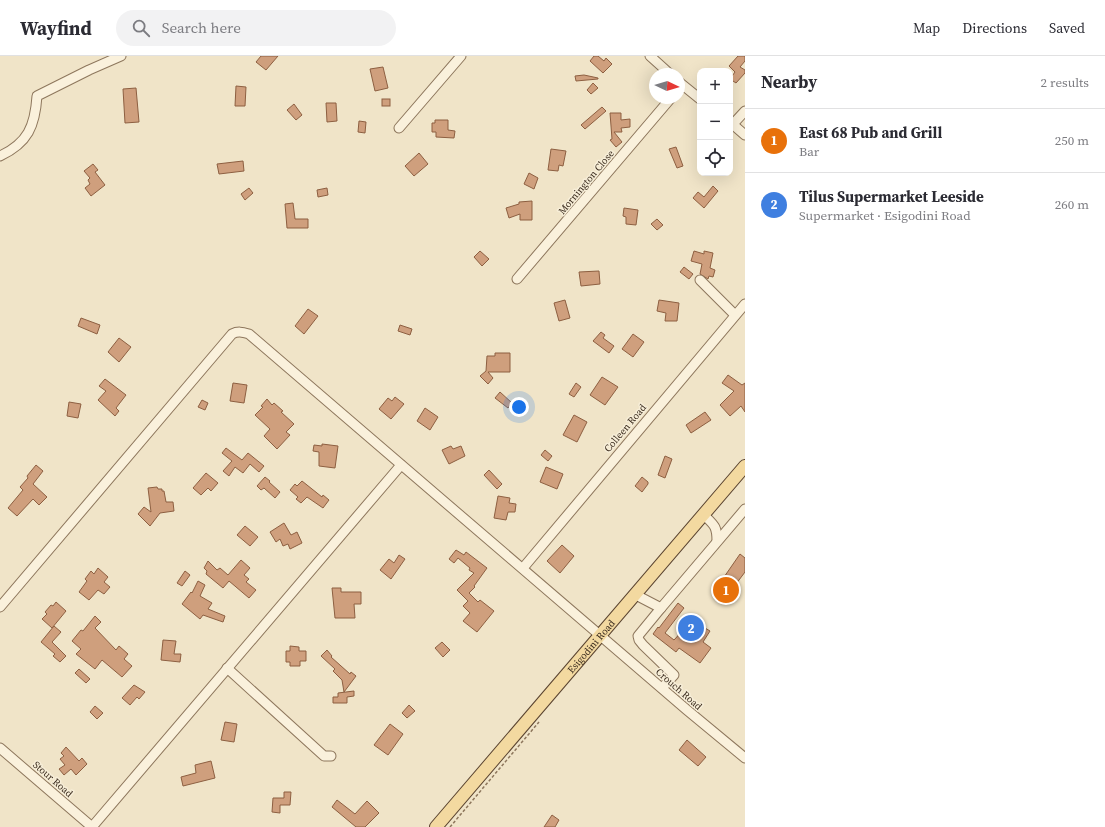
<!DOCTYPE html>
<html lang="en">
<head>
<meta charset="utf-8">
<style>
	:root { --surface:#fff; --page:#f2f2f3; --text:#2b2b33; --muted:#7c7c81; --line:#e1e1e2; --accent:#0f766e }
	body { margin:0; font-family:"Source Serif 4",serif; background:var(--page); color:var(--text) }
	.controls { position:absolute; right:12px; top:12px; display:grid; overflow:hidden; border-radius:8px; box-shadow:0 4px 16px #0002 }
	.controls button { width:36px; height:36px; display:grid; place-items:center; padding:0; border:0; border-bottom:1px solid var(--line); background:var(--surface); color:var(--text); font:20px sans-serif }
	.compass { position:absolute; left:649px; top:12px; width:36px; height:36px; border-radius:50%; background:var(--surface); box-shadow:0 4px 16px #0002; rotate:94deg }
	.you { position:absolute; left:519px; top:351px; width:14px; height:14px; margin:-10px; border:3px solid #fff; border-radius:50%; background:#1a73e8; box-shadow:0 0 0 6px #1a73e833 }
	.badge { display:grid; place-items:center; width:26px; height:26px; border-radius:50%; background:var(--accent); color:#fff; font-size:13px; font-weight:700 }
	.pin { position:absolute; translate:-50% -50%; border:2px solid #fff; box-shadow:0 1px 4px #0006 }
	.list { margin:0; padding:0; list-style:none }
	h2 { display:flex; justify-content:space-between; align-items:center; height:52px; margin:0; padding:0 16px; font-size:17px }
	h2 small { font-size:13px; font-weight:400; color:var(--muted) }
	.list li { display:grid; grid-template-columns:26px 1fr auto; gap:12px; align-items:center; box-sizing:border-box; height:64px; padding:0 16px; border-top:1px solid var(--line) }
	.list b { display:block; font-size:15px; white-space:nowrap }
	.list p { margin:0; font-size:13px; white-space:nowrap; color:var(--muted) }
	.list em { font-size:13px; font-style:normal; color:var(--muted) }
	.icon { flex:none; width:22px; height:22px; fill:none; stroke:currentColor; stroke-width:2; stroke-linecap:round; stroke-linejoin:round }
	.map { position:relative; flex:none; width:745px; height:771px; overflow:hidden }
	header { display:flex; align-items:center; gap:24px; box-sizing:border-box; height:56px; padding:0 20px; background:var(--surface); border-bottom:1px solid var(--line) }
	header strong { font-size:19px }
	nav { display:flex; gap:22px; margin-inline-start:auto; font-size:14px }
	.search { width:280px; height:36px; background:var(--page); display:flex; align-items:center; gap:10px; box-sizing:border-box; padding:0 14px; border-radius:22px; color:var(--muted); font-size:15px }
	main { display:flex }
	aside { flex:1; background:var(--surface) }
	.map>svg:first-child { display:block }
	.building { fill:#cf9f7d; stroke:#8d5f41 }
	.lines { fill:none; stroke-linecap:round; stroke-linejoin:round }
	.minor-casing { stroke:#8d765c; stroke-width:11 }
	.major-casing { stroke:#5b4430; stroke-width:14 }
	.path { stroke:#8d765c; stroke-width:1.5; stroke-dasharray:3 2; stroke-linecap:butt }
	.minor { stroke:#faf1dc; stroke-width:9 }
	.major { stroke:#f3d9a0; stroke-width:12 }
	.labels { text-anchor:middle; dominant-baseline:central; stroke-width:3; stroke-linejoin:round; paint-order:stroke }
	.street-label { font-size:10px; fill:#3d2e20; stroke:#f7eed8 }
</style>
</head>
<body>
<header>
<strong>Wayfind</strong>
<div class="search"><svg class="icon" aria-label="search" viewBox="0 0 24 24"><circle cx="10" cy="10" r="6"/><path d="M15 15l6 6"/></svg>Search here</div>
<nav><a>Map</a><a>Directions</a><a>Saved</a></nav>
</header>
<main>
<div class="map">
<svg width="745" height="771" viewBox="0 0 745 771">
	<rect width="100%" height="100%" fill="#f0e4c8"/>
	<!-- building -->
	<g class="building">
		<path d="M261,0H278L266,14L256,6Z"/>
		<path d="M594,0H598L604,5L606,2L612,8L603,17L590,5Z"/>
		<path d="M738,0H745V5L740,11L745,14V17L736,27L730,23L735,16L729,10Z"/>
		<path d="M383,11L388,32L375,35L370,13Z"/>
		<path d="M584,19L598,22V23L576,25L575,20Z"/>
		<path d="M593,27L598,32L591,38L587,34Z"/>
		<path d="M236,30L246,31L245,50H235Z"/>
		<path d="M136,32L139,66L125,67L123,33Z"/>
		<rect x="382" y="43" width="8" height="7"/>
		<path d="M326,47H336L337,65L327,66Z"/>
		<path d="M294,48L302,59L296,64L287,54Z"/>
		<path d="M602,51L606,55L585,73L581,69Z"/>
		<path d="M610,57H621V64L630,63V71L621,72L622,76H614L622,86L616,91L610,84L612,83Z"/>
		<path d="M435,64H448V74L455,75L454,82L436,81V76H432V67H435Z"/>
		<path d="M359,65L366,66L365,77L358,76Z"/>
		<path d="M676,91L683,110L677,112L669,93Z"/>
		<path d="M551,93L566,95L563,110L559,109L558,115L548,114Z"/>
		<path d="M419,97L428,108L414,120L405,110Z"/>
		<path d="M243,105L244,115L219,118L217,108Z"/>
		<path d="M93,108L98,114L95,116L105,129L91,140L85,132L90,128L88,124L90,122L84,115Z"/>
		<path d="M529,117L538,122L534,133L524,128Z"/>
		<path d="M713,130L718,135L704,152L693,142L698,136L704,141Z"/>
		<path d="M249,132L253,137L245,144L241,138Z"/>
		<path d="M327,132L328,139L318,141L317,134Z"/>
		<path d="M532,145V164H520V158L509,162L506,152L519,148V146Z"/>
		<path d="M293,147L295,163H308V172H287L285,148Z"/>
		<path d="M624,152L638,154L636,169L626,168V161L623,160Z"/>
		<path d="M657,163L663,169L657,174L651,168Z"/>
		<path d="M480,195L489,203L482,210L474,201Z"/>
		<path d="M694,195L704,198V195L713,197L710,212L715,214L713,221L709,220L708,223L700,218L702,208L691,205Z"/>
		<path d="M684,211L693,218L689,223L680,216Z"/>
		<path d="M599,215L600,228L581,230L579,216Z"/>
		<path d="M565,244L570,262L559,265L554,247Z"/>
		<path d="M659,244L679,247L677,265H665L666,257L657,255Z"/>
		<path d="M308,253L318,260L304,278L295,270Z"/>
		<path d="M81,262L100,269L97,278L78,270Z"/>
		<path d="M400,269L412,273L410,279L398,275Z"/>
		<path d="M601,276L605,279L603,282L614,290L609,297L593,285Z"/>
		<path d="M633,278L644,286L633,301L622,293Z"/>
		<path d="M119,282L131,291L119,306L108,296Z"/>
		<path d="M495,297H510V316H488L493,322L488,328L480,320L486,315L487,300H495Z"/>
		<path d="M728,319L742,329L745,327V356L741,350L730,360L720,349L734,335L722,327Z"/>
		<path d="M602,321L618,331L605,349L590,339Z"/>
		<path d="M105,323L126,339L116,352L119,355L115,360L98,344L106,335L99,330Z"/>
		<path d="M233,327L247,329L244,347L230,345Z"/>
		<path d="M576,327L581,331L574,341L569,338Z"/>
		<path d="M500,336L512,347L508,352L495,342Z"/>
		<path d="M395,341L404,348L391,363L379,353L388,342L392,345Z"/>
		<path d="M267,343L272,349L274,347L283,355L281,356L294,368L286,376L290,379L277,393L264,380L270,373L255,359L263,351L261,350Z"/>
		<path d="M202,344L208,347L205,354L198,351Z"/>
		<path d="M69,346L81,348L78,362L67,360Z"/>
		<path d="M425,352L438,361L430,374L417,365Z"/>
		<path d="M705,356L711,364L691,377L686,369Z"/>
		<path d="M574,359L587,366L577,386L563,379Z"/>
		<path d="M322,388L338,390L335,412L319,410V396L313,395L314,389L322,390Z"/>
		<path d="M451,390L453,393L461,390L465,400L449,408L442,394Z"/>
		<path d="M226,392L242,404L248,397L264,410L259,416L250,408L243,417L235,411L229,420L223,415L232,405L222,397Z"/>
		<path d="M545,394L552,400L548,405L541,399Z"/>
		<path d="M665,400L672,403L665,422L658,419Z"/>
		<path d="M36,409L43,415L33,428L47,441L39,449L33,443L17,460L8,452L23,434L20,431L28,422L27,420Z"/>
		<path d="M546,411L563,418L557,433L540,426Z"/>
		<path d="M489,414L502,428L497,433L484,419Z"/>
		<path d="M206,417L218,427L211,435L208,432L201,439L193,432Z"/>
		<path d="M265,421L270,425L269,426L280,436L275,442L264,432L261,434L257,430Z"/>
		<path d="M642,421L648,426V428L642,436L635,430Z"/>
		<path d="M302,425L322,441L323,439L329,444L323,452L307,441L301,447L296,443L298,441L290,434L295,428L297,430Z"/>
		<path d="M157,431L158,433H162V435H164L166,446H173L174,455L160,457L150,470L138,458L144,451L151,456L148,432Z"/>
		<path d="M498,440L510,442L509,447L516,448L515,456H508L506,464L494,462Z"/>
		<path d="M284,467L291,479L297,476L302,487L290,493L288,488L283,490L280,483L276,486L270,476Z"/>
		<path d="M245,470L258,481L250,490L237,479Z"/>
		<path d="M562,489L574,500L560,517L547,505Z"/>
		<path d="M456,494L464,499L466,496L487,512L474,530L475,531L469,537L478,546L480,544L494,555L477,576L463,565L470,557L463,550L468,545L457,534L474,517L469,514L470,512L458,502L454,507L449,503Z"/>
		<path d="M740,498L745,502V516L733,532L739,537L733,545L714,531L720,522L722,524Z"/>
		<path d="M399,499L405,503L391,523L380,514L389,503L394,507Z"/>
		<path d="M241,504L250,512L244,519L249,523L246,526L256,534L249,542L229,525L223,532L206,518L207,515L204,512L208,505L217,514L220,512L228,519Z"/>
		<path d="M98,512L108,521L104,526L110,531L104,538L98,534L89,544L79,536L87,525L85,523L91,515L94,518Z"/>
		<path d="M185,515L190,519L182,530L177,527Z"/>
		<path d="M198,525L205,529L200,540L212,547L208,553L225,560L223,566L203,559L200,563L182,548L191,536L192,537Z"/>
		<path d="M332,532H341V536H361V548H354L355,562H335Z"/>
		<path d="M56,546L66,555L52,572L42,563L47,558L45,556L51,549L53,550Z"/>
		<path d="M678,547L684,552L665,577L674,584L685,572L683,571L690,561L700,568V569L710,575L703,586L711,592L700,607L679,592L676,596L653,578L658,571L659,572Z"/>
		<path d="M95,560L101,566L95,572L116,594L119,590L128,598L124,603L132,610L122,621L102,604L95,613L76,598L81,593L72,585L81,574L83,575Z"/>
		<path d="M54,570L61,576L52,586L66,600L60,606L53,600L55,598L41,586Z"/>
		<path d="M163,584L176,585L174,598H181L180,606L161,604Z"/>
		<path d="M442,586L450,594L443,601L435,592Z"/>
		<path d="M290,590L299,591V595H306V605H300V610H290V606H286V595H290Z"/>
		<path d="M327,594L332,600L331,601L350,618L351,616L356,620L344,636L342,624L333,615L335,613L321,600Z"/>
		<path d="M79,613L90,623L86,627L75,617Z"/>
		<path d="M134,629L145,636L139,643L137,641L130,649L122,642Z"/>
		<path d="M354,635V640L347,641V647H333V641H338V637Z"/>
		<path d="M409,649L415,655L407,662L402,657Z"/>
		<path d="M95,650L103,657L97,663L90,656Z"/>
		<path d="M225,666L237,668L234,686L221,684Z"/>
		<path d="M390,668L403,678L388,699L374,689Z"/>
		<path d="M687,684L706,701L698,710L679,694Z"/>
		<path d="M66,691L79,705L82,702L87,708L76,719L71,713L64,719L59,713L65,709L60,703L64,700L61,697Z"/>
		<path d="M211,705L215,722L183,730L181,721L196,717L195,709Z"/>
		<path d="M284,736H291L290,749H280V757L272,756L273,742H284Z"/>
		<path d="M337,744L355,758L367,745L379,757L365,771H356L332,751Z"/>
		<path d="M552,759L559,764L555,771H544Z"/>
	</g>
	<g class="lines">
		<!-- minor casing -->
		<g class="minor-casing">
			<g id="minor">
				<path d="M650,0L670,18"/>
				<path d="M679,26L700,43"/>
				<path d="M730,66L745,79"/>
				<path d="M733,68L745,55"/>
				<path d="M399,72L461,0"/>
				<path d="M0,100C28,87 35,70 37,40L89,14L121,0"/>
				<path d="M517,223L671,42"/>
				<path d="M700,224L735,259"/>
				<path d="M704,459C714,469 717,470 717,485"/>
				<path d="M523,512L745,248"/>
				<path d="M636,539L661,552L745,453"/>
				<path d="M0,551L232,278C238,275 242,276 249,278L687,654L745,702"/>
				<path d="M661,552L638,580L639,584L643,589L674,619L662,632"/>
				<path d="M227,612L324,700H331"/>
				<path d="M0,692L92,771"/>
				<path d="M92,771L401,409"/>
			</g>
		</g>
		<!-- major casing -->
		<g class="major-casing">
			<g id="major">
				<path id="s1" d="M436,771L745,410"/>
			</g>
		</g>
		<!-- path -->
		<path class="path" d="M450,771L539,666"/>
		<!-- minor -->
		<use href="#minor" class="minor"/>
		<!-- major -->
		<use href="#major" class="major"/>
	</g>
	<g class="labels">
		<!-- street labels -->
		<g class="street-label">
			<text transform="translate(586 126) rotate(-50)">Mornington Close</text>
			<text transform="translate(625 372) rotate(-50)">Colleen Road</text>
			<text stroke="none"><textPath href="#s1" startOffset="238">Esigodini Road</textPath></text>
			<text transform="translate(679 633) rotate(41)">Crouch Road</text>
			<text transform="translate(53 723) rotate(41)">Stour Road</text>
		</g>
	</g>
</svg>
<div class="controls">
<button>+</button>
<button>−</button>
<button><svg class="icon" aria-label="locate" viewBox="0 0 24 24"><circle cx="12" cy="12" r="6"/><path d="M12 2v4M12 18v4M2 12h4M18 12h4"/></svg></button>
</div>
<svg class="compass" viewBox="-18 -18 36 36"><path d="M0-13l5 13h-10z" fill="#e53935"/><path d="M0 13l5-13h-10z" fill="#7c7c81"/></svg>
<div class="you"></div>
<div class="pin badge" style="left:726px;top:534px;background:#e8710a">1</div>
<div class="pin badge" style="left:691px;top:572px;background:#3f7fe0">2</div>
</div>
<aside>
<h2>Nearby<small>2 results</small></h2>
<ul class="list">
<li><span class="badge" style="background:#e8710a">1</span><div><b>East 68 Pub and Grill</b><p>Bar</p></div><em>250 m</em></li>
<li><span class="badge" style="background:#3f7fe0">2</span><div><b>Tilus Supermarket Leeside</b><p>Supermarket · Esigodini Road</p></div><em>260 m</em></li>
</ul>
</aside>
</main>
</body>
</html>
